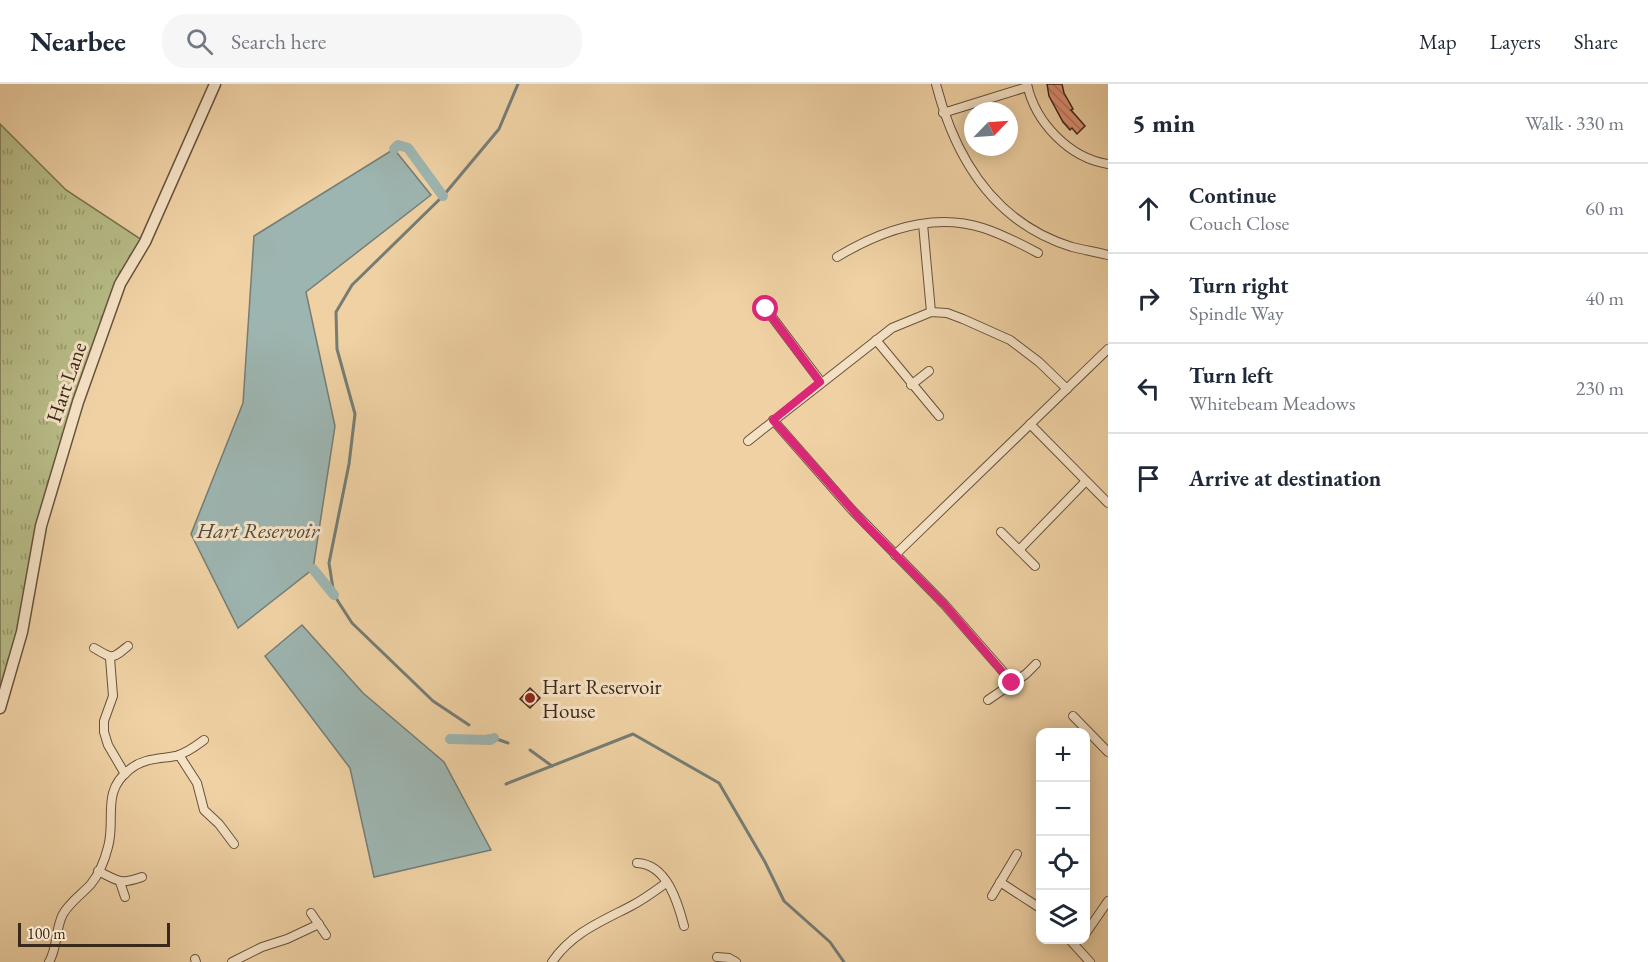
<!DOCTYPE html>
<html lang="en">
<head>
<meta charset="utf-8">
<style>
	:root { --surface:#fff; --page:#f6f6f7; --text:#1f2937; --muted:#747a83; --line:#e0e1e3 }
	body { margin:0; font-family:"EB Garamond",serif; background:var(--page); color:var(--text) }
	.controls { position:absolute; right:18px; bottom:18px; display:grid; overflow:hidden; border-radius:12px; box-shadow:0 3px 15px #0003 }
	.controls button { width:54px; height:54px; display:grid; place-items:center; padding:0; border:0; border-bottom:2px solid var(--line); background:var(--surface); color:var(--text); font:30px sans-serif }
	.compass { position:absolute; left:964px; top:18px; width:54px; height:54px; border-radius:50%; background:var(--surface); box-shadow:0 3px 15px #0003; rotate:65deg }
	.scale { position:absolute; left:18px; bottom:15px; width:152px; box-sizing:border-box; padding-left:6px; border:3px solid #39291b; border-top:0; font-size:16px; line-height:21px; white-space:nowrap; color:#39291b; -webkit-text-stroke:4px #f5e1c4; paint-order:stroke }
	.stop { position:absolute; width:18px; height:18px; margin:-14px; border:4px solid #db2777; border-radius:50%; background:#fff }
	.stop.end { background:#db2777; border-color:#fff; box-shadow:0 2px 6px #0008 }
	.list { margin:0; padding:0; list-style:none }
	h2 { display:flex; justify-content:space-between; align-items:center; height:78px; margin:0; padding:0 24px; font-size:26px }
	h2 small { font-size:20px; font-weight:400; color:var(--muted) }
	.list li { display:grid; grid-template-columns:39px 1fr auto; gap:18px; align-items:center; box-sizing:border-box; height:90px; padding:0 24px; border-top:2px solid var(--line) }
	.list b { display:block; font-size:22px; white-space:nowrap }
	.list p { margin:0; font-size:20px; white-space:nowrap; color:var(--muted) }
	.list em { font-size:20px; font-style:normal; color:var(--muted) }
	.icon { flex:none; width:33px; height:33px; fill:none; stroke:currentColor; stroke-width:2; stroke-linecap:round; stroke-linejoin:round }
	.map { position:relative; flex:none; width:1108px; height:878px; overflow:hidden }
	header { display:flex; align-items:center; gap:36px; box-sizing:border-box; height:84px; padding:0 30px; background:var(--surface); border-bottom:2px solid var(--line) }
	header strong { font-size:28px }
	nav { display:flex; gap:33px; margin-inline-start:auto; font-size:21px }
	.search { width:420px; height:54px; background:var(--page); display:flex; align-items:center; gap:15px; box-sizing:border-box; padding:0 21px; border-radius:24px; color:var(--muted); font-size:22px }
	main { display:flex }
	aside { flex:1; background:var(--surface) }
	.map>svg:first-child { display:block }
	.grass { fill:url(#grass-tufts); stroke:#787251; stroke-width:1.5 }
	.water { fill:#9db5b1; stroke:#757d75; stroke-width:1.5 }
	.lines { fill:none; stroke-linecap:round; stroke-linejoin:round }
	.stream { stroke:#757d75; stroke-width:3 }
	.canal { stroke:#9db5b1; stroke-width:10 }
	.building { fill:url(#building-back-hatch); stroke:#39291b; stroke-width:1.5 }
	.minor-casing { stroke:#66533d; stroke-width:10 }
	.tertiary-casing { stroke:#66533d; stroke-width:13 }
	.minor { stroke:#f5e1c4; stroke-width:8 }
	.tertiary { stroke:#f5e1c4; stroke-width:10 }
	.route { stroke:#db2777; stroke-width:8 }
	.poi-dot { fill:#8f2418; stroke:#f5e1c4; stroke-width:2 }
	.labels { text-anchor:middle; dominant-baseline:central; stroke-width:6; stroke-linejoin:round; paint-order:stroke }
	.street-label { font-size:21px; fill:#39291b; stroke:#f5e1c4 }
	.poi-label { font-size:21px; fill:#39291b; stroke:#f5e1c4; text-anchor:start }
	.water-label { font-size:22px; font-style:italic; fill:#524c40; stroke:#f5e1c4 }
</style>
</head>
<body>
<header>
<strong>Nearbee</strong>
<div class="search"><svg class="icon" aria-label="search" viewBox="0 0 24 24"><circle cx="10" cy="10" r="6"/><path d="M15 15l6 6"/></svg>Search here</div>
<nav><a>Map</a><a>Layers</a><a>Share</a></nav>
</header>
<main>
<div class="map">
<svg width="1108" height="878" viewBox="0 0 1108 878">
	<defs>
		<pattern id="grass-tufts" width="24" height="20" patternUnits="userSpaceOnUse" patternTransform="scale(1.5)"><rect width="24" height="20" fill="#b7bc87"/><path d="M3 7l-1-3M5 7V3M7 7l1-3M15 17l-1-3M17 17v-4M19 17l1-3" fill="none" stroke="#96996e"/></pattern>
		<pattern id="building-back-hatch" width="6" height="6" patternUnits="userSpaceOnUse" patternTransform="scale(1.5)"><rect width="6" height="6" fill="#dd8f73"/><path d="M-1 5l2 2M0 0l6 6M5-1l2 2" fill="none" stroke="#b4755e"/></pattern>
	</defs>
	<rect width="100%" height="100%" fill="#efd1a4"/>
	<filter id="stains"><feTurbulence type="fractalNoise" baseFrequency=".00333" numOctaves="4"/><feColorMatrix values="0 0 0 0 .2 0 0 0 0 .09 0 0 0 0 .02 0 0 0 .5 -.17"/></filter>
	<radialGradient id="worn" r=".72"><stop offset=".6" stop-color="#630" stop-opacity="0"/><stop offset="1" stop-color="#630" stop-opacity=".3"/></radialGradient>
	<!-- grass -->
	<path class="grass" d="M0,40L66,106L145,158L120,200L41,442L0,624Z"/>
	<!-- water -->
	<g class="water">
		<path d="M394,65L431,111L306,208L335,342L313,485L238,544L191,450L243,319L254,152Z"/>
		<path d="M302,541L363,609L444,678L491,766L374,793L350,684L265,572Z"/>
	</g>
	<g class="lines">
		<!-- stream -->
		<g class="stream">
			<path d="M469,641L433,617L352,539L334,511L329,479L349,380L355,330L337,265L336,228L352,201L443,112L499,45L518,0"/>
			<path d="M488,652L508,659"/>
			<path d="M530,666L552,682"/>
			<path d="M506,700L633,650L719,699L765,778L784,817L830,858L844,878"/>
		</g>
		<!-- canal -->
		<g class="canal">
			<path d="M394,65L398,61L408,64L443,112"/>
			<path d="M313,485L334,511"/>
			<path d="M450,655L490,656L494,654"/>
		</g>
	</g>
	<!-- building -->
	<g class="building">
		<path d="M1047,0H1062L1064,9L1073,25L1071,26L1085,42L1077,50L1072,44L1070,46L1063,38L1049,12Z"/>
		<path d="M530,604L540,614L530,624L520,615Z"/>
	</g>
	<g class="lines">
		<!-- minor casing -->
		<g class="minor-casing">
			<g id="minor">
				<path d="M936,0C955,74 994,139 1072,163C1084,166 1096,168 1108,171"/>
				<path d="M1027,0C1035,38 1069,74 1108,80"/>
				<path d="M943,29L1027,3"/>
				<path d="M923,140L931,228"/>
				<path d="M837,173C880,147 933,128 983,144C1002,150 1021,160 1038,169"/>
				<path d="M766,225L821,298"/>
				<path d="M876,256L939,332"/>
				<path d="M911,301L929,287"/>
				<path d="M773,336L852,426L944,520L1013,599"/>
				<path d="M1030,340L1108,419"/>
				<path d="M748,357L892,244L931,228L947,229L963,235L1010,256L1039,278L1067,305"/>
				<path d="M1001,448L1035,482"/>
				<path d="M1019,466L1086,397"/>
				<path d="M895,471L1108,265"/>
				<path d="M94,564C113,575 111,576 128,562"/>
				<path d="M110,574L113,612L104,637V648L108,661L125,690"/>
				<path d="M988,616L1026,590L1036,580"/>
				<path d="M1073,632L1108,668"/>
				<path d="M179,671L197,699L204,726L219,740L234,760"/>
				<path d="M637,779C667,780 678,819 684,842"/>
				<path d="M98,787C119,797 119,801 142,793"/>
				<path d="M120,798L125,813"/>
				<path d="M1000,798L1040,824"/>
				<path d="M992,812L1017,770"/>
				<path d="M311,829L326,851"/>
				<path d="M1086,849L1108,817"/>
				<path d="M1070,856L1090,878"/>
				<path d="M717,873L729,874L736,878"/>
				<path d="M195,875L196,878"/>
				<path d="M49,878C58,863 55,845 63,830C70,818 82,810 91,800C99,790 105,775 108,763C116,735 101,708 129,686C143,674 159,675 176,672C187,669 196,662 204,656"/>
				<path d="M232,878L262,863L287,855L319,840"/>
				<path d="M552,878C572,849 600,838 631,822C643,816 655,807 666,799"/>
			</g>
		</g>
		<!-- tertiary casing -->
		<g class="tertiary-casing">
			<path id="tertiary" d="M0,624L22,548L41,442L78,318L120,200L145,158L215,0"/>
		</g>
		<!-- minor -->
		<use href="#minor" class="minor"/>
		<!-- tertiary -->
		<use href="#tertiary" class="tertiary"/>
	</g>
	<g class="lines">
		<!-- route -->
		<path class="route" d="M766,225L820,298L773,336L865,440L944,520L1012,599"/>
	</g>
	<!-- markers -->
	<circle class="poi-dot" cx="530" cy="614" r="6"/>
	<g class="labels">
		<!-- street labels -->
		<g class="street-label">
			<text transform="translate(66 298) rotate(-71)">Hart Lane</text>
		</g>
		<!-- poi labels -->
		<g class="poi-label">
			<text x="542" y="602">Hart Reservoir<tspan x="542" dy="24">House</tspan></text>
		</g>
		<!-- water labels -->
		<g class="water-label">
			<text x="258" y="446">Hart Reservoir</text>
		</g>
	</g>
	<rect width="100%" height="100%" filter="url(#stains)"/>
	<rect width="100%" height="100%" fill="url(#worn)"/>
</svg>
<div class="controls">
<button>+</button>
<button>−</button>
<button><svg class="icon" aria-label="locate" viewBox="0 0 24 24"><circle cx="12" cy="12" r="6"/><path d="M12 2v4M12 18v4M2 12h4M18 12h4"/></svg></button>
<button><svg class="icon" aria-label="layers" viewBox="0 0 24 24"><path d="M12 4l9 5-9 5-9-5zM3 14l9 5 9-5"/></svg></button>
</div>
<svg class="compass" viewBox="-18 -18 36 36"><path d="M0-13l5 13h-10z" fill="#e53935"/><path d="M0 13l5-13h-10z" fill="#747a83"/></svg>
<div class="scale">100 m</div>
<div class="stop" style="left:766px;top:225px"></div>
<div class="stop end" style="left:1012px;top:599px"></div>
</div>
<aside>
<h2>5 min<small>Walk · 330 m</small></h2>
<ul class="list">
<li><svg class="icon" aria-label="ahead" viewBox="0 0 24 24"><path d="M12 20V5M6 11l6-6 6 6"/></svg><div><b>Continue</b><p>Couch Close</p></div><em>60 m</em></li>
<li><svg class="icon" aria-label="right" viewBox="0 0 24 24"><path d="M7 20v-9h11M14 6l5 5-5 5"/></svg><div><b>Turn right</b><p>Spindle Way</p></div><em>40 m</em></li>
<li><svg class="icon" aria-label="left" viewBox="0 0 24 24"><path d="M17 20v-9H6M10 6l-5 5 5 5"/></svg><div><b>Turn left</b><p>Whitebeam Meadows</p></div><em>230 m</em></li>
<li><svg class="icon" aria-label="arrive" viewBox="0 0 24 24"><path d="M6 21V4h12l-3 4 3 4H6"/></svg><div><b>Arrive at destination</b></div></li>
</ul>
</aside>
</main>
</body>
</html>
